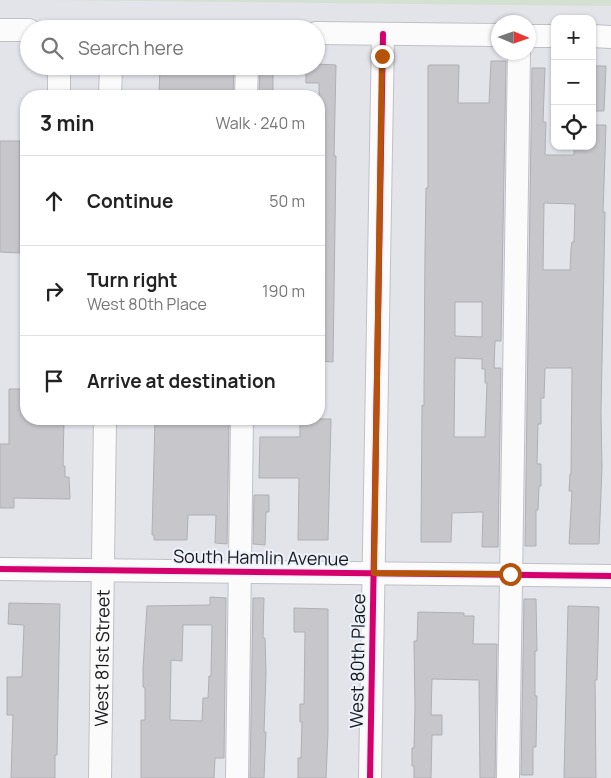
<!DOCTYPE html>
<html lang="en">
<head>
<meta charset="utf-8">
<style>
	:root { --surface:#fff; --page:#f6f6f6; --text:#222; --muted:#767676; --line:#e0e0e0 }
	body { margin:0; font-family:Manrope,sans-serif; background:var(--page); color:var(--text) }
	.controls { position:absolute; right:15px; top:15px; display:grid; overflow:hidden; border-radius:10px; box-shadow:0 1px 4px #0004 }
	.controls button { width:45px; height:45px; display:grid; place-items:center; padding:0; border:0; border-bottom:1px solid var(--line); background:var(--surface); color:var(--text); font:25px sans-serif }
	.compass { position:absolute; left:491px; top:15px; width:45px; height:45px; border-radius:50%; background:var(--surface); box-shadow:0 1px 4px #0004; rotate:92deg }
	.stop { position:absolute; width:15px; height:15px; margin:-11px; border:4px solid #b45309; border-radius:50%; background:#fff }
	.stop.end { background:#b45309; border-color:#fff; box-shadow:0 1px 5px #0008 }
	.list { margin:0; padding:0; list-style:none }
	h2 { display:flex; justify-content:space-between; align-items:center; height:65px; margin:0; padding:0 20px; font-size:21px }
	h2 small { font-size:16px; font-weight:400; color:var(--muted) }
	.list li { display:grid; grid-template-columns:32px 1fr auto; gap:15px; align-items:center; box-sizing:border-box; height:90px; padding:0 20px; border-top:1px solid var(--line) }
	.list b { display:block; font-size:19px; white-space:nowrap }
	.list p { margin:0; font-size:16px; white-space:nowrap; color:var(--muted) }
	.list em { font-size:16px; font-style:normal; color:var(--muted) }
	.icon { flex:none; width:28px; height:28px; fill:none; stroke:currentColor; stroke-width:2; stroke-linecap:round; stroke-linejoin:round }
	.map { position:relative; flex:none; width:611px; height:778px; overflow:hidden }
	.search { position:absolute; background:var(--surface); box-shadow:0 1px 4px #0004; left:20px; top:20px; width:305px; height:55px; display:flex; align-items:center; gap:12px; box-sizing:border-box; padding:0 18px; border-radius:28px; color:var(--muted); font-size:19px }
	.panel { position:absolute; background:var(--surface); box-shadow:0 1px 4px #0004; left:20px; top:90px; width:305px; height:335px; border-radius:20px }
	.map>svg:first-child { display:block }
	.green { fill:#d4e0d2 }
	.building { fill:#c6c6cb; stroke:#afafb4; fill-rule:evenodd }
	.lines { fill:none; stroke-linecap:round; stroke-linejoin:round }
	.minor-casing { stroke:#c0c1c6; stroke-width:24 }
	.minor { stroke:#fbfbfc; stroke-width:22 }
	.cycleway-casing { stroke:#ecf1fa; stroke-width:9 }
	.cycleway { stroke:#d6006c; stroke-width:6 }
	.route { stroke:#b45309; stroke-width:6 }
	.labels { text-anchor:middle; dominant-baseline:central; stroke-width:4; stroke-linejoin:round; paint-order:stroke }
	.street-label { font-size:18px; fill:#16181b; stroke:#ecf1fa }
</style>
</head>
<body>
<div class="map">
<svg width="611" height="778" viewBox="0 0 611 778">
	<rect width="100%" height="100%" fill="#e2e4ea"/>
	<!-- green -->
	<path class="green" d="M45,0H611V6Z"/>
	<!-- building -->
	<g class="building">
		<path d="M491,61H506L501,341H495L494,368H501L498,547H482L483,512L452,513L451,542H421L422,405L424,406V391L425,252L426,188H428V66L429,65H459L458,103H489ZM455,302H482V337L455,336ZM455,358L482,359V369H485V383H487L485,437H454Z"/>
		<path d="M316,64L336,65L334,156H336L333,362L319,361V83H306V66H316Z"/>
		<path d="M160,66H234L233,96H159Z"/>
		<path d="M260,66H273V96H259Z"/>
		<path d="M592,66H606L604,111H592Z"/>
		<path d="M532,68H545L543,122H546L545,155H574V146H592V125H606L603,212H605L601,412L602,468L599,544H569L572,491H569L570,474H571L572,368H545L544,398H541V424H538L537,464H541V486H539L538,510H536V546H525ZM544,203L575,204L574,242H572L571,249L570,270H543Z"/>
		<path d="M0,141H20V253L0,252Z"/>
		<path d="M9,389H26V419H64L63,466H65V477H69L70,499L14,498V508H0V444H9Z"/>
		<path d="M155,419H229L227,544L215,543L216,515H188L187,540H154V535H152Z"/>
		<path d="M300,419H331L328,540H298L299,478H259L260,437H300Z"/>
		<path d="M254,495H269V512H266L265,545L253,544Z"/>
		<path d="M210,597L226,598L224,758H215L214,778H141V720H145V688L143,687V669L147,606L210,605ZM183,625H212L211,676H209L208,698H203L202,721L170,720L171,660L182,661Z"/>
		<path d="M253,598H264L263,638H265L266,672L264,732H266L264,778H250Z"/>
		<path d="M524,599H536L537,651H535V696H537L536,747H533V775H521Z"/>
		<path d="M9,603L60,604L57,755H55V778H11L13,715H7V677H22L24,625L8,624Z"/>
		<path d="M568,606L599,607L597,680H595L596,778H564Z"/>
		<path d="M294,608L328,609V733L326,778H298V758H301L302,722H300V704H304L305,632H294Z"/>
		<path d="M418,612L464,613V616H474L473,644H497L495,778H480L479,680L432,679L431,715H442V735H432L431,778H414V766H412V748H414L415,707L414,641H417Z"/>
	</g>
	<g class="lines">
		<!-- minor casing -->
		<g class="minor-casing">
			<g id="minor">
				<path d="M0,30H29"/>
				<path d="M316,33L498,35"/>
				<path d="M528,36H555"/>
				<path d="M592,36L611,37"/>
				<path d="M59,96V66"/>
				<path d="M110,96L111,66"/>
				<path d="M246,96L247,66"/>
				<path d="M0,569L611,576"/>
				<path id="s1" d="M100,778L105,419"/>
				<path d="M237,778L242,419"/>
				<path d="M370,778L383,34"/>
				<path d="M508,778L519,52"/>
			</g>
		</g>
		<!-- minor -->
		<use href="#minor" class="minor"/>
		<!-- cycleway casing -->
		<g class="cycleway-casing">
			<g id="cycleway">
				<path d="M0,569L611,576"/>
				<path d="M370,778L383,34"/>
			</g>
		</g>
		<!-- cycleway -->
		<use href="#cycleway" class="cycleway"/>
	</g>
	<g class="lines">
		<!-- route -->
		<path class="route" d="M382,56L374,573L510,574"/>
	</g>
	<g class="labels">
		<!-- street labels -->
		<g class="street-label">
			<text transform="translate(261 557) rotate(1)">South Hamlin Avenue</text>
			<text stroke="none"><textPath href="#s1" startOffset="120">West 81st Street</textPath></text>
			<text transform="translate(357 661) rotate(-89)">West 80th Place</text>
		</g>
	</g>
</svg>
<div class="controls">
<button>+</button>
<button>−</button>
<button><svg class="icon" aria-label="locate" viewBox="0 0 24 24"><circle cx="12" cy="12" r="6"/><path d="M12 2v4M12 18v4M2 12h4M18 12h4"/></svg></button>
</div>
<svg class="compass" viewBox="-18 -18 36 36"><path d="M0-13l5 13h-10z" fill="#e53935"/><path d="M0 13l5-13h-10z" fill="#767676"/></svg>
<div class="stop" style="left:510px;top:574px"></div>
<div class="stop end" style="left:382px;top:56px"></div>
<div class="search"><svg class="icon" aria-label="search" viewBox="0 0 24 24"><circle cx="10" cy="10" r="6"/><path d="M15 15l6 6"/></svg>Search here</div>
<section class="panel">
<h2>3 min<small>Walk · 240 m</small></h2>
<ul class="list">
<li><svg class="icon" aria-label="ahead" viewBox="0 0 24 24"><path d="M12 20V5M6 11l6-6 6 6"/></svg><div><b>Continue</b></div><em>50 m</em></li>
<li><svg class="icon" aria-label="right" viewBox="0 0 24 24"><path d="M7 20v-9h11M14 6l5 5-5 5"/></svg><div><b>Turn right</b><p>West 80th Place</p></div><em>190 m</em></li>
<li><svg class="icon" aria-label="arrive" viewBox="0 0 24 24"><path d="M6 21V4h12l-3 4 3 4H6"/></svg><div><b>Arrive at destination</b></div></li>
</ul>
</section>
</div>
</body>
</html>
